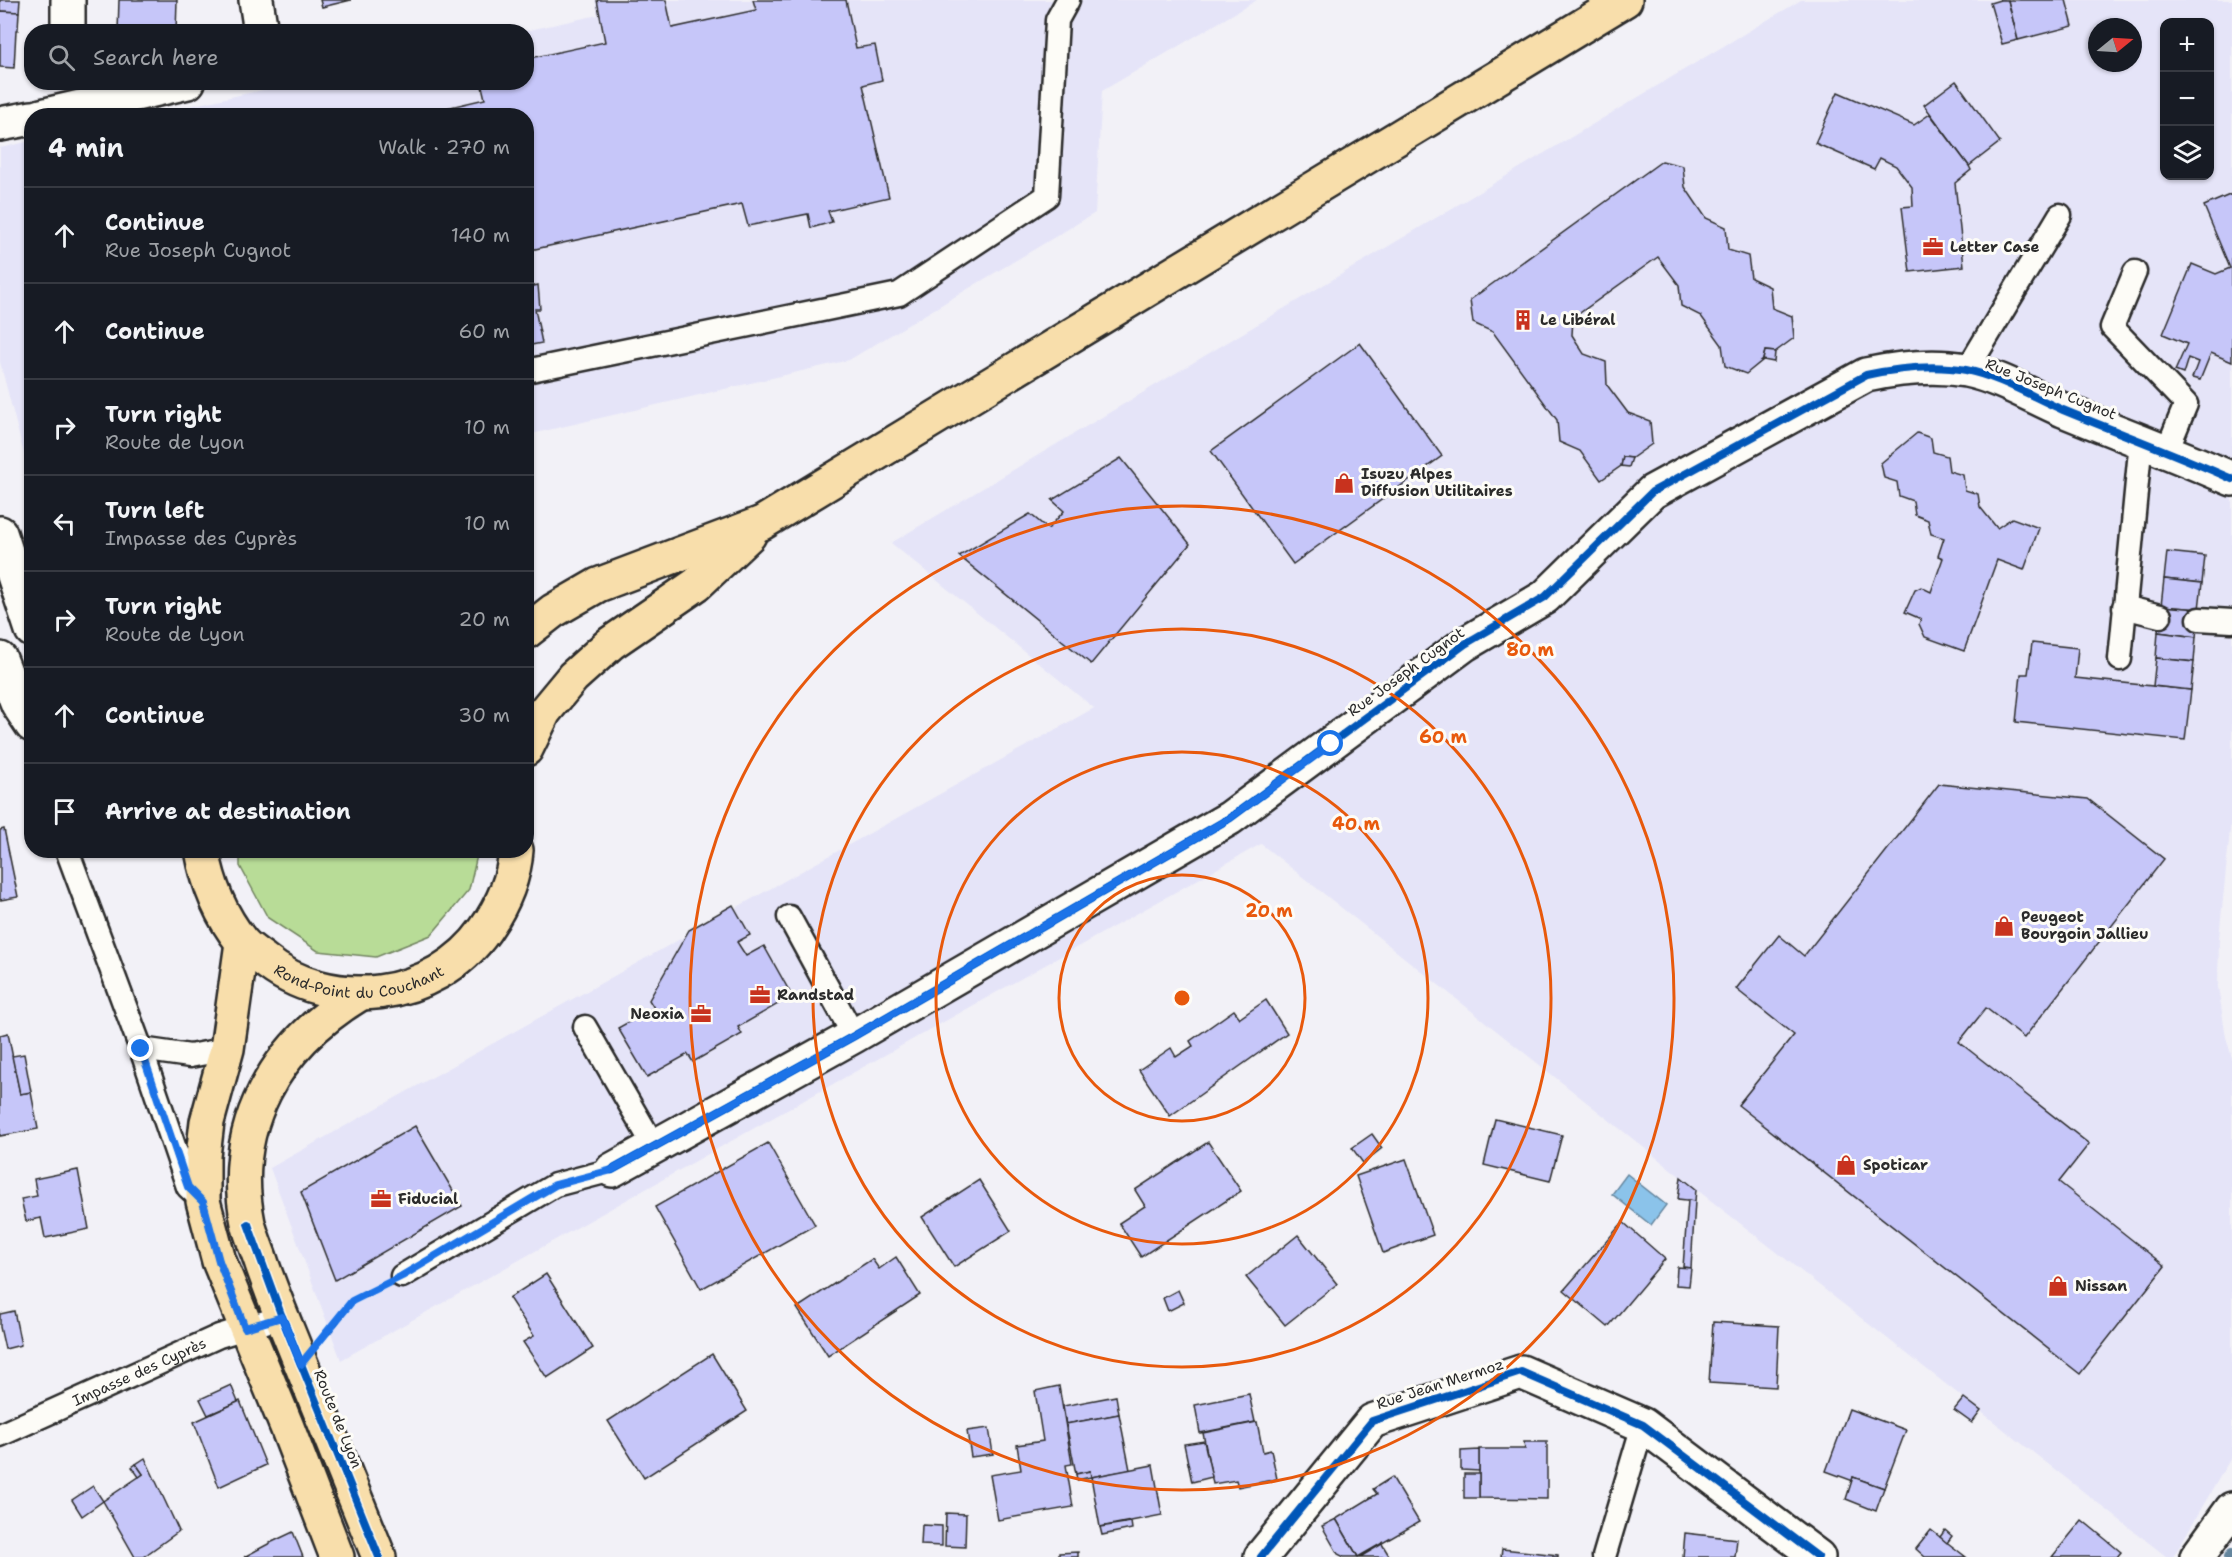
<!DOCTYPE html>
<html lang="en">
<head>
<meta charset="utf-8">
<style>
	:root { --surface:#171b24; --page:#242831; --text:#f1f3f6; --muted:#9ea1a6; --line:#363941 }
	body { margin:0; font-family:"Shantell Sans",sans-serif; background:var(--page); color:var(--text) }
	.controls { position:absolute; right:18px; top:18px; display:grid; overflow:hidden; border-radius:12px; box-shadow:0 2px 4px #0004 }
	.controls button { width:54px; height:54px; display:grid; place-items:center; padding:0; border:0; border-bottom:2px solid var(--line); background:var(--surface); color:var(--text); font:30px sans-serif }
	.compass { position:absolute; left:2088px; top:18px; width:54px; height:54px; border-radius:50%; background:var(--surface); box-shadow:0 2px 4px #0004; rotate:72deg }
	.stop { position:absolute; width:18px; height:18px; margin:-14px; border:4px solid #1a73e8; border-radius:50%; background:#fff }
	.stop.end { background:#1a73e8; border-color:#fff; box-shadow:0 2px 6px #0008 }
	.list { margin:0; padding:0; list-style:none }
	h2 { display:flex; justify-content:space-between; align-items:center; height:78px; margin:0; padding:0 24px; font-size:26px }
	h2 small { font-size:20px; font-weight:400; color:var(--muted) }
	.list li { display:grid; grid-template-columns:39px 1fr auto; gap:18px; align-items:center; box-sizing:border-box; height:96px; padding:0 24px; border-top:2px solid var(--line) }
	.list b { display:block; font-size:22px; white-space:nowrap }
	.list p { margin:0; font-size:20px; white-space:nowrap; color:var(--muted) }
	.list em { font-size:20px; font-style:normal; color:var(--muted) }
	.icon { flex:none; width:33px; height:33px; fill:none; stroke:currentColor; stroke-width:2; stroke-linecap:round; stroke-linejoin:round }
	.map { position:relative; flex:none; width:2232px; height:1557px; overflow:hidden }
	.search { position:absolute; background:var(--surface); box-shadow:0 2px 4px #0004; left:24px; top:24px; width:510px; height:66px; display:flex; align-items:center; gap:15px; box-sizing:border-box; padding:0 21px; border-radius:24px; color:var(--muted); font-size:22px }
	.panel { position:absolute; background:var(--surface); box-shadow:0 2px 4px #0004; left:24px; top:108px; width:510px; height:750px; border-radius:24px }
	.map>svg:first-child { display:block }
	.built { fill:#e5e4f8; fill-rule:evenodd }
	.green { fill:#b8dc97; stroke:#728461; stroke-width:1.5 }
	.water { fill:#8bc3ea; stroke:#65869e; stroke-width:1.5 }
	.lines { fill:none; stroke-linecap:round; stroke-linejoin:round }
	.stream { stroke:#65869e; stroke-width:12 }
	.building { fill:#c6c6f9; stroke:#2b2b2b; stroke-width:1.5 }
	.service-casing { stroke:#2b2b2b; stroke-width:27 }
	.minor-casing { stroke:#2b2b2b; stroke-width:38 }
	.secondary-casing { stroke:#2b2b2b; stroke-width:38 }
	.primary-casing { stroke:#2b2b2b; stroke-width:38 }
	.path { stroke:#2b2b2b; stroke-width:4; stroke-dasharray:6 4.5; stroke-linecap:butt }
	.service { stroke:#fdfcf7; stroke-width:22 }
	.minor { stroke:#fdfcf7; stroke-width:33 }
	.secondary { stroke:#fdfcf7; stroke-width:33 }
	.primary { stroke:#f8deab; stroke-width:33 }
	.cycleway-casing { stroke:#fdfcf7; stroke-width:11 }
	.cycleway { stroke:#0057b8; stroke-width:8 }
	.route { stroke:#1a73e8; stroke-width:8 }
	.ring { fill:none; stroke:#e8590c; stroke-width:3 }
	.labels { text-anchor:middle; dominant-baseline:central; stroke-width:6; stroke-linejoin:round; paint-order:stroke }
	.poi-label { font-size:15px; font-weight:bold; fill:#2b2b2b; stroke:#fdfcf7; text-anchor:start }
	.street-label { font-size:15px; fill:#2b2b2b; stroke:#fdfcf7 }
	.centre { fill:#e8590c; stroke:#fdfcf7; stroke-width:3 }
	.ring-label { font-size:18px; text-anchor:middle; font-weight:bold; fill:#e8590c; stroke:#fdfcf7; stroke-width:6; stroke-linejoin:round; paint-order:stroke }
</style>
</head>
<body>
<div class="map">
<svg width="2232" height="1557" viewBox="0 0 2232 1557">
	<rect width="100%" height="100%" fill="#f2f1f7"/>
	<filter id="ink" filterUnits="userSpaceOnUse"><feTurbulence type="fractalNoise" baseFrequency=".0167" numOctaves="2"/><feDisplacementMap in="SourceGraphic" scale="12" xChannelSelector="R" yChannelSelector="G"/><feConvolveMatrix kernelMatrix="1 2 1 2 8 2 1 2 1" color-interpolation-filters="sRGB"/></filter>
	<g filter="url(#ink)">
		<!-- built -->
		<g class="built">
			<path d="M595,0H1257L1102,91L1095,213L849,360L527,435L526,116H145L294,83L526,82L525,31L598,15Z"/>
			<path d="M1801,0H2232V811L2219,938L2218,987L2226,1037L2232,1058V1456L2173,1557H2167L1696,1189L1261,844L341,1360L270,1168L1094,708L891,543ZM2164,22H2210V176H2164ZM2097,27H2133V63H2097Z"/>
			<path d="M31,141H32L31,481L0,362V148Z"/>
		</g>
		<!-- green -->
		<path class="green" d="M240,851V850L478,851L469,890L431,935L376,957L318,951L268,918L240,866Z"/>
		<!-- water -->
		<path class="water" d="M1627,1174L1666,1205L1651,1225L1612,1194Z"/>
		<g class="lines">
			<!-- stream -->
			<path class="stream" d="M2230,1557L2232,1554"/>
		</g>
		<!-- building -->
		<g class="building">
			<path d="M0,0H20L19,12L0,11Z"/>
			<path d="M119,0H177L176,32H118Z"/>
			<path d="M320,0H351L322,7Z"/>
			<path d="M597,0H666L672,28L756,10L753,0H846L856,48L875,45L882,80L863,85L889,197L828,211L832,222L811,228L808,214L748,226L742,204L526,251V116H412L485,99L481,82H526V59L605,42Z"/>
			<path d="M2000,0H2008L2018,40L2002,44L1990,3Z"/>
			<path d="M2008,0H2066L2073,26L2018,40Z"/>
			<path d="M0,11L19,12L18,30H16L14,68L0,67Z"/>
			<path d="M1956,81L2000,142L1969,166L1924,105Z"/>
			<path d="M1838,92L1914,125L1930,114L1969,166L1971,170L1955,183L1964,266L1910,272L1902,207L1913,206L1912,187L1896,166L1880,158L1874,169L1815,143Z"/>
			<path d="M1662,161L1683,166L1685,187L1706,218L1726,227L1728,250L1748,256L1751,278L1770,287L1772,308L1792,316L1794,338L1775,352L1765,351L1763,360L1746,374L1725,366L1722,345L1701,316L1681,306L1679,285L1658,257L1573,318L1572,335L1584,354L1606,362L1607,385L1628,413L1650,421L1652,444L1632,458L1623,457L1621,466L1601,480L1580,451L1559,442L1557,420L1493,332L1473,323L1470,300Z"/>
			<path d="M2232,194V362L2211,353L2200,380L2192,378L2198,362L2188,358L2183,374L2175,371L2187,344L2163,334L2192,264L2216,274L2230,268L2204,206Z"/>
			<path d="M526,270L530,287L538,285L540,309H535L542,343L526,346Z"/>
			<path d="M1360,343L1442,456L1293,564L1211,451Z"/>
			<path d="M1765,351L1775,352L1774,362L1763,360Z"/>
			<path d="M1917,433L1931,438L1933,452L1947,456L1949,471L1963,475L1965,490L1978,494L1980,507L1997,528L2012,518L2039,528L2024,570L1997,560L1964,651L1925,637L1919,624L1921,619L1905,612L1915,590L1921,587L1931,592L1943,558L1938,556L1944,538L1931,534L1928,520L1915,515L1913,501L1899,496L1897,482L1884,478L1881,463Z"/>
			<path d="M1623,457L1632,458L1629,467L1621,466Z"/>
			<path d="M1121,458L1190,544L1091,664L959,556L1030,514L1048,529L1064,511L1052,500Z"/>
			<path d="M2167,552L2205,556L2202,583L2164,579Z"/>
			<path d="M2164,579L2202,583L2199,609L2161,606Z"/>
			<path d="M2161,606L2199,609L2196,637L2158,632Z"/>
			<path d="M2158,632L2196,637L2194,662L2156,658Z"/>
			<path d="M2032,643L2078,648L2075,678L2191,690L2185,740L2016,722L2021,674H2028Z"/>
			<path d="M2156,658L2194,662L2191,690L2153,686Z"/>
			<path d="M1939,784L2088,799L2164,859L2024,1038L1986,1008L1959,1042L2089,1144L2059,1182L2165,1266L2080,1374L1738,1105L1794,1035L1736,989L1779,935L1804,956Z"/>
			<path d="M4,829L18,897L0,900V830Z"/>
			<path d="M733,905L750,935L737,942L746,956L764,946L792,996L738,1027L742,1034L693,1062L688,1054L647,1077L618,1028L654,1008L649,1000L689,930Z"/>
			<path d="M1266,1000L1287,1033L1170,1116L1139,1070L1171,1048L1176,1057L1193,1046L1190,1041L1234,1010L1240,1018Z"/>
			<path d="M8,1033L20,1094L31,1092L38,1129L0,1136V1035Z"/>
			<path d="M24,1054L31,1092L20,1094L12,1056Z"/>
			<path d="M1495,1119L1562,1135L1550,1181L1484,1165Z"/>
			<path d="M415,1126L462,1206L335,1280L301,1192Z"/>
			<path d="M1372,1134L1382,1148L1363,1163L1352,1148Z"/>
			<path d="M1208,1142L1241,1191L1141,1257L1119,1223L1145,1206L1135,1190Z"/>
			<path d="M768,1143L815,1225L701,1289L655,1207Z"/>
			<path d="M1406,1159L1433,1235L1383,1253L1356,1176Z"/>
			<path d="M78,1170L89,1229L45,1238L41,1218L26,1221L21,1199L37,1196L34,1179Z"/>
			<path d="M1681,1177L1696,1189L1695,1201L1678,1199Z"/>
			<path d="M979,1180L1011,1231L954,1267L922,1217Z"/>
			<path d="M1688,1200L1695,1201L1691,1268L1683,1267Z"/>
			<path d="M1623,1222L1665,1259L1608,1327L1564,1290Z"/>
			<path d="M1298,1235L1337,1284L1285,1325L1246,1277Z"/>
			<path d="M896,1257L920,1295L828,1356L797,1308L872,1259L879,1269Z"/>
			<path d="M1677,1267L1691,1268L1689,1286L1676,1285Z"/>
			<path d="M546,1274L593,1348L547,1378L523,1342L534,1336L509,1298Z"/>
			<path d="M1178,1290L1184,1303L1168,1311L1163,1298Z"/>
			<path d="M14,1311L21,1345L5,1349L0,1327V1314Z"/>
			<path d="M1713,1322L1779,1326L1776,1387L1709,1383Z"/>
			<path d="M712,1354L747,1411L644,1478L608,1421Z"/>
			<path d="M231,1385L238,1402L208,1415L200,1399Z"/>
			<path d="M1059,1386L1072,1464L1066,1465L1073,1507L998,1520L990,1475L1021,1470L1017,1445L1043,1441L1035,1391Z"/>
			<path d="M1249,1394L1255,1422L1200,1433L1195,1405Z"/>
			<path d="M1116,1396L1119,1414L1066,1424L1063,1406Z"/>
			<path d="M1964,1398L1981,1411L1972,1423L1954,1410Z"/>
			<path d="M240,1401L266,1465L219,1487L194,1422Z"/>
			<path d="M1849,1409L1906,1430L1884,1488L1853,1477V1481L1826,1471Z"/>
			<path d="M1119,1414L1130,1470L1091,1477L1090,1471L1076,1474L1066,1424Z"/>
			<path d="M1257,1422L1263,1452L1271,1450L1277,1479L1238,1487L1236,1480L1213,1484L1203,1433Z"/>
			<path d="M989,1428L993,1454L971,1457L967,1431Z"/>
			<path d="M1204,1441L1212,1477L1192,1482L1184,1444Z"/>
			<path d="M1524,1442H1547V1499L1479,1498V1449H1525Z"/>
			<path d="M1479,1450V1471L1461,1470V1451Z"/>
			<path d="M145,1458L179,1531L143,1557H135L103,1501L143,1474L136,1464Z"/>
			<path d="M136,1464L143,1474L139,1477L132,1467Z"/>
			<path d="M1153,1465L1162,1515L1100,1527L1091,1477Z"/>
			<path d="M1090,1471L1091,1477L1077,1480L1076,1474Z"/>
			<rect x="1464" y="1474" width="15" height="24"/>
			<path d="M1392,1477L1419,1522L1358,1557L1336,1519L1377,1494L1373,1489Z"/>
			<path d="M1853,1477L1884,1488L1876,1511L1846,1499Z"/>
			<path d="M93,1486L103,1501L82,1516L72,1500Z"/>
			<path d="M946,1513L966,1514L965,1547L945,1546Z"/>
			<path d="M1336,1519L1358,1557H1344L1338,1554L1322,1526Z"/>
			<path d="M2082,1520L2121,1552L2117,1557H2052Z"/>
			<path d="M1131,1522L1132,1529L1102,1535L1100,1527Z"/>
			<path d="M922,1525L942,1526V1546L921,1545Z"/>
			<path d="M1931,1530L1940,1537L1966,1557H1925L1916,1549Z"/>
			<path d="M1945,1530L1952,1536L1947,1543L1940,1537Z"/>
			<path d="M293,1532L303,1557H244L272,1542Z"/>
			<path d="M1685,1533L1737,1539L1735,1557H1683Z"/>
			<path d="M1382,1544L1390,1557H1360Z"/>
			<path d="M1502,1549L1558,1555V1557H1501Z"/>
			<path d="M1078,1552V1557H1059V1553Z"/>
		</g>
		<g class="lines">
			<!-- service casing -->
			<g class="service-casing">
				<g id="service">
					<path d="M2135,272L2112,327L2186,404L2167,450"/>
					<path d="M1967,370L2060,215"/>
					<path d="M526,371L899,294L1047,196L1057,20L1068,0"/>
					<path d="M2124,607L2160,616"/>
					<path d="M2199,619L2232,621"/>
					<path d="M2120,659L2141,440"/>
					<path d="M67,850L141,1049L188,1187L203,1201"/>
					<path d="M789,917L854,1036"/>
					<path d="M585,1027L654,1146"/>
					<path d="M141,1049L190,1056L227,1049"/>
					<path d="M402,1276L555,1185L612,1170"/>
					<path id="s1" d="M0,1435L219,1336L282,1317"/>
					<path d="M1604,1557L1643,1425"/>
				</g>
			</g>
			<!-- minor casing -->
			<g class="minor-casing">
				<g id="minor">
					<path d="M256,0L261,32"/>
					<path d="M68,32V0"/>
					<path d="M41,116L188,82"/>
					<path d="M0,124L32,118"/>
					<path d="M612,1170L854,1036L1230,818L1465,644L1545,597L1652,492L1866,375C1899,368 1932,364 1966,370C2000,377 2031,396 2063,410C2119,433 2176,454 2232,479"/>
					<path d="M1261,1557L1372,1421L1521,1372L1643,1425L1818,1557"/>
					<path d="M2197,1557L2232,1509"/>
				</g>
			</g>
			<!-- secondary casing -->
			<g class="secondary-casing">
				<g id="secondary">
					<path d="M0,533L32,630"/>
					<path d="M0,659L18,704L32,725"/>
				</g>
			</g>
			<!-- primary casing -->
			<g class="primary-casing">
				<g id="primary">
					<path d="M526,632L553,611L598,585L762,523L1625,0"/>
					<path d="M526,749L544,712L573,677L611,643L697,584L749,535"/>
					<path id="s2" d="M202,850C208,884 220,915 242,942C247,948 256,954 263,959C329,1014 435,1001 485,930C502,906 514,880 516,850"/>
					<path d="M242,943L227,1049L207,1122L203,1156V1201L219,1261L287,1427L337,1557"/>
					<path d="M358,995C276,1045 228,1126 248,1223C251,1235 256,1247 260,1258C271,1292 286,1326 299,1359C326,1425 352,1491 379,1557"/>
				</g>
			</g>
			<!-- path -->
			<path class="path" d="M328,1333L352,1301L374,1290"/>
			<!-- service -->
			<use href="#service" class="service"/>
			<!-- minor -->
			<use href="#minor" class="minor"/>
			<!-- secondary -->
			<use href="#secondary" class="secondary"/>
			<!-- primary -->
			<use href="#primary" class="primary"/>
			<!-- cycleway casing -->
			<g class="cycleway-casing">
				<g id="cycleway">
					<path d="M612,1170L854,1036L1230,818L1465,644L1545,597L1652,492L1866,375C1899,368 1932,364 1966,370C2000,377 2031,396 2063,410C2119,433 2176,454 2232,479"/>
					<path d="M248,1224L282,1317L379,1557"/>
					<path d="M1261,1557L1372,1421L1521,1372L1643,1425L1818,1557"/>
				</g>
			</g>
			<!-- cycleway -->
			<use href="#cycleway" class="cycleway"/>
		</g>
	</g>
	<g class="lines" filter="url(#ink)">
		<!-- route -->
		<path class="route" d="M141,1049L188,1187L203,1202L219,1261L245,1328L282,1317L301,1364L352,1301L402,1276L555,1185L612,1170L854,1036L1230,818L1331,744"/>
	</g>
	<!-- distance rings -->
	<g class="ring">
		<circle cx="1182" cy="998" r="123"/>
		<circle cx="1182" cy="998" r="246"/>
		<circle cx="1182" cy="998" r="369"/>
		<circle cx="1182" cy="998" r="492"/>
	</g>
	<!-- icons -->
	<defs>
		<g id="office-bare" transform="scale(1.62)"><path d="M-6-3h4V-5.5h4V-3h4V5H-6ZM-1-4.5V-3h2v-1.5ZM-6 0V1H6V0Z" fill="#c8321e" stroke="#fdfcf7" stroke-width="2.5" paint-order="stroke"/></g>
		<g id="building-bare" transform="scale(1.62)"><path d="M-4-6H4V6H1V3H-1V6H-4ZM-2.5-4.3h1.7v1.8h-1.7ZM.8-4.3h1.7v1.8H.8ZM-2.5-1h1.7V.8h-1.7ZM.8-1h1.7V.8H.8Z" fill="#c8321e" stroke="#fdfcf7" stroke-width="2.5" paint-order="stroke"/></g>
		<g id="shop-bare" transform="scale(1.62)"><path d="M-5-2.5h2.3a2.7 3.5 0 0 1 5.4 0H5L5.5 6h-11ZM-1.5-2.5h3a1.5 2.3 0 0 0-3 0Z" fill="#c8321e" stroke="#fdfcf7" stroke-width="2.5" paint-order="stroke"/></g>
	</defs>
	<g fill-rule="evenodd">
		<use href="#office-bare" x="1933" y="247"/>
		<use href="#building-bare" x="1523" y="320"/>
		<use href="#shop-bare" x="1344" y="483"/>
		<use href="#shop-bare" x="2004" y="926"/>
		<use href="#office-bare" x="760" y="995"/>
		<use href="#office-bare" x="701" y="1014"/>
		<use href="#shop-bare" x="1846" y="1165"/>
		<use href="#office-bare" x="381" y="1199"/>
		<use href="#shop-bare" x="2058" y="1286"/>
	</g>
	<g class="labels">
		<!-- poi labels -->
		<g class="poi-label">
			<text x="1950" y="247">Letter Case</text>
			<text x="1540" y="320">Le Libéral</text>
			<text x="1361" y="474">Isuzu Alpes<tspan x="1361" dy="17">Diffusion Utilitaires</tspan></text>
			<text x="2021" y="917">Peugeot<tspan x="2021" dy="17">Bourgoin Jallieu</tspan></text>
			<text x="777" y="995">Randstad</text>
			<text x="684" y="1014" text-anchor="end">Neoxia</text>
			<text x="1863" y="1165">Spoticar</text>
			<text x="398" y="1199">Fiducial</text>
			<text x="2075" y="1286">Nissan</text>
		</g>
		<!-- street labels -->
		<g class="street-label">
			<text transform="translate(2051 389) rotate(22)">Rue Joseph Cugnot</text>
			<text transform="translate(1406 672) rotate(-36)">Rue Joseph Cugnot</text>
			<text stroke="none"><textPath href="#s2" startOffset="232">Rond-Point du Couchant</textPath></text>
			<text stroke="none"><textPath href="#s1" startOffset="153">Impasse des Cyprès</textPath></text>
			<text transform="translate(1440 1384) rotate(-18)">Rue Jean Mermoz</text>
			<text transform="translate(338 1419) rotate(68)">Route de Lyon</text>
		</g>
	</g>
	<circle cx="1182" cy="998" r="9" class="centre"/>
	<g class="ring-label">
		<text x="1530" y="656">80 m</text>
		<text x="1443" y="743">60 m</text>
		<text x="1356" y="830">40 m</text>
		<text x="1269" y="917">20 m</text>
	</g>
</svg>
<div class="controls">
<button>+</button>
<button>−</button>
<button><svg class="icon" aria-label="layers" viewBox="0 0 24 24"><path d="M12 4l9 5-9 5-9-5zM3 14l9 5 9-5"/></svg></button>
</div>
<svg class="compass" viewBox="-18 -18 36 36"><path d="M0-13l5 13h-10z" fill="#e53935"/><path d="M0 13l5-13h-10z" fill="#9ea1a6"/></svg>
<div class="stop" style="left:1331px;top:744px"></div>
<div class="stop end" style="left:141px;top:1049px"></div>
<div class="search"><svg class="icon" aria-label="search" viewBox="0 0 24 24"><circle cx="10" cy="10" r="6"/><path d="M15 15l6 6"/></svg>Search here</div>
<section class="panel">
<h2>4 min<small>Walk · 270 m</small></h2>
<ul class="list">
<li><svg class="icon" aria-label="ahead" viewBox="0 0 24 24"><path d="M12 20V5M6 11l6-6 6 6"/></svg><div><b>Continue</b><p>Rue Joseph Cugnot</p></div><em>140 m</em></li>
<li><svg class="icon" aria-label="ahead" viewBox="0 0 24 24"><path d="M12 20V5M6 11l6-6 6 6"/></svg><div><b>Continue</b></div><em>60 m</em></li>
<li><svg class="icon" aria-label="right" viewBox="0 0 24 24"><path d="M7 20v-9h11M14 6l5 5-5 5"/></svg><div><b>Turn right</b><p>Route de Lyon</p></div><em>10 m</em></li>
<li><svg class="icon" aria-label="left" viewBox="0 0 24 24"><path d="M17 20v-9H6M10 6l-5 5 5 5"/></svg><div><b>Turn left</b><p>Impasse des Cyprès</p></div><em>10 m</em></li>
<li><svg class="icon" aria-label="right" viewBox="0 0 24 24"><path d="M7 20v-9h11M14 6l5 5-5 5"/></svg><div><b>Turn right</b><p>Route de Lyon</p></div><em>20 m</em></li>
<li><svg class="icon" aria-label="ahead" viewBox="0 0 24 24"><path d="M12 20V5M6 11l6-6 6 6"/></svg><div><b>Continue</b></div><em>30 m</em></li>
<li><svg class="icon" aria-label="arrive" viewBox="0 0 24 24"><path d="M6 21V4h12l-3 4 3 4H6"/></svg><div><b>Arrive at destination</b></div></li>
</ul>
</section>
</div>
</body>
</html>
